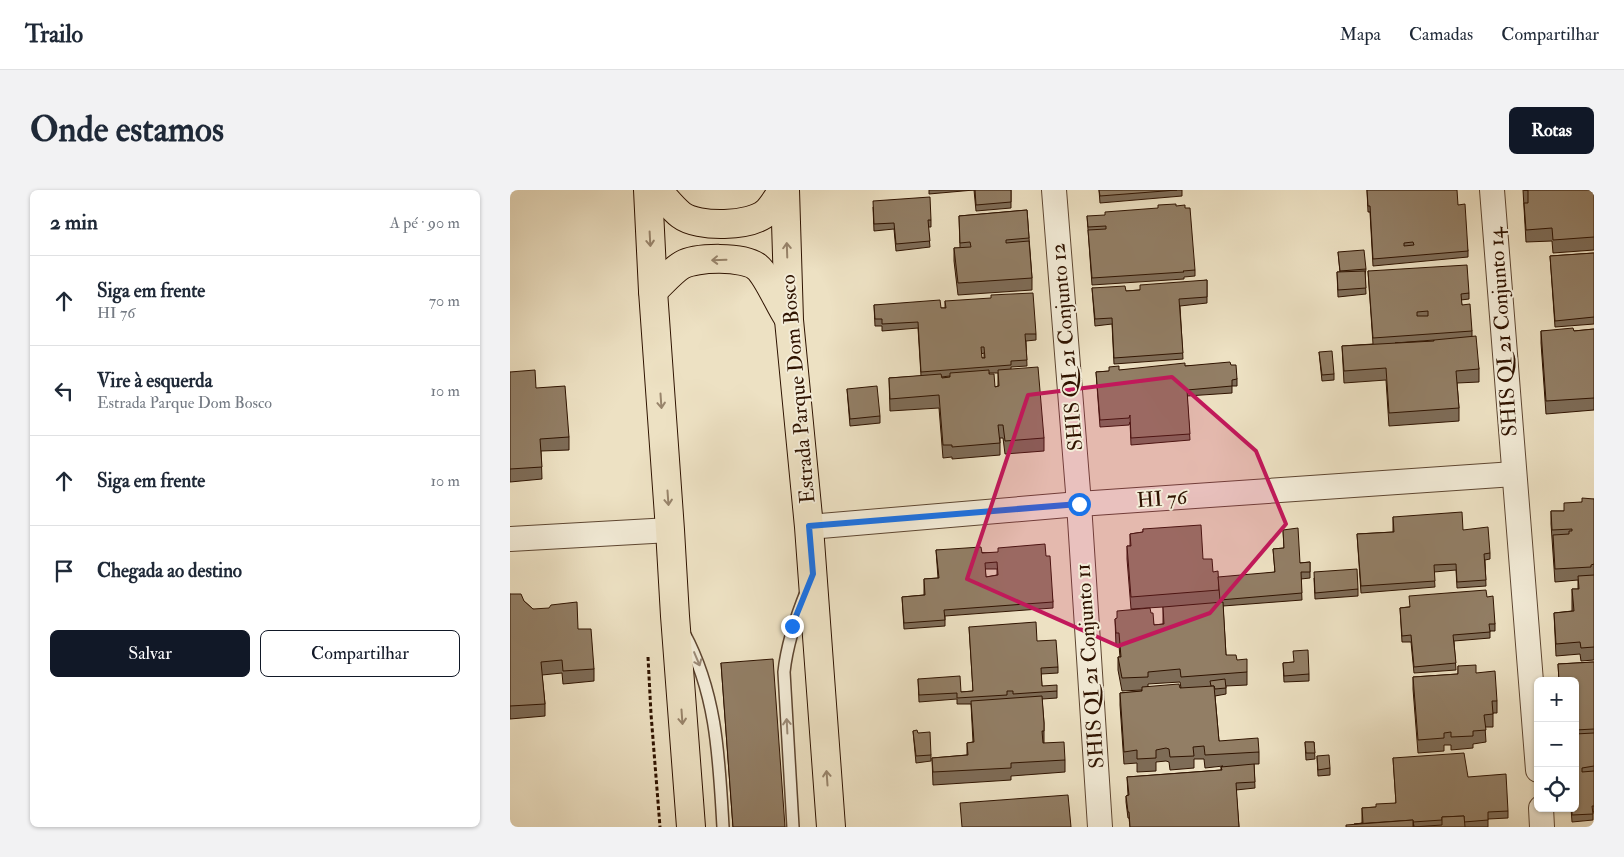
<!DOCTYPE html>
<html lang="pt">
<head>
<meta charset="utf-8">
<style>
	:root { --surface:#fff; --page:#f2f2f3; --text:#1f2937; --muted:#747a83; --line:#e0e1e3; --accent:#111827 }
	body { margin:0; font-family:"IM FELL Double Pica",serif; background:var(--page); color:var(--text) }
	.controls { position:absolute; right:15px; bottom:15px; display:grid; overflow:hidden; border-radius:8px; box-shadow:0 1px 4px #0004 }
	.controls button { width:45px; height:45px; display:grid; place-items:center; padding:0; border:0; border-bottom:1px solid var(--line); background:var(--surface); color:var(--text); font:25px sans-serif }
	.stop { position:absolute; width:15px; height:15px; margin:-11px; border:4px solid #1a73e8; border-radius:50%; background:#fff }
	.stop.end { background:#1a73e8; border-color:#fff; box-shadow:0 1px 5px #0008 }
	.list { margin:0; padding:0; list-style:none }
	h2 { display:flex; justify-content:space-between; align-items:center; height:65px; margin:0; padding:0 20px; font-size:21px }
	h2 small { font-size:16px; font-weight:400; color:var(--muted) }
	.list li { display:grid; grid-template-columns:32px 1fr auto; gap:15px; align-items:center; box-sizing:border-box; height:90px; padding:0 20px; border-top:1px solid var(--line) }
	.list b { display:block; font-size:19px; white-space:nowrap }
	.list p { margin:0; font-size:16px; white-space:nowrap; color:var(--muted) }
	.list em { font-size:16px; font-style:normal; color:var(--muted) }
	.actions { display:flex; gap:10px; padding:15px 20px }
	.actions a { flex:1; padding:11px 0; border:1px solid var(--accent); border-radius:8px; text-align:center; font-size:18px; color:var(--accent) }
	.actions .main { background:var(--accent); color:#fff }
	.icon { flex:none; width:28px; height:28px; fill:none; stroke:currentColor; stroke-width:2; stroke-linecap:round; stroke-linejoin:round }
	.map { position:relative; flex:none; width:1084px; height:637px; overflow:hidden; border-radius:8px }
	header { display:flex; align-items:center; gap:30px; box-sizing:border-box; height:70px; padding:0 25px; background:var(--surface); border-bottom:1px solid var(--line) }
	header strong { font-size:24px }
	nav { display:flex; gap:28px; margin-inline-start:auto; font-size:18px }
	.intro { display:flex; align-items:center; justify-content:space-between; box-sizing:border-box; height:120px; padding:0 30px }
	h1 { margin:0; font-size:35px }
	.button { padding:12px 22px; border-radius:8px; background:var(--accent); color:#fff; font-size:18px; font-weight:700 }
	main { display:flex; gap:30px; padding:0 30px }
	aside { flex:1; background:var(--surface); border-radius:8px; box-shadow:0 1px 4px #0004 }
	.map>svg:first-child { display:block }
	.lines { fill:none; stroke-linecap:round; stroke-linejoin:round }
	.service-casing { stroke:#5e4631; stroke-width:14 }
	.minor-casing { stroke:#5e4631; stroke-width:26 }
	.primary-casing { stroke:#2f1300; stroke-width:30 }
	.path { stroke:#2f1300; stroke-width:3; stroke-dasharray:4 2.5; stroke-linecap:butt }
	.service { stroke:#f3ecd8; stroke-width:11 }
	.minor { stroke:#f3ecd8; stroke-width:24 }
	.primary { stroke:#ede1c3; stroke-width:28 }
	.wall { fill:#7e6c57; stroke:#2f1300; fill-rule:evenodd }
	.building { fill:#927e65; stroke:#2f1300; fill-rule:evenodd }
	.oneway { stroke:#98846b }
	.oneway2 { stroke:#9b8a77 }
	.route { stroke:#1a73e8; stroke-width:6 }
	.marked { fill:#c2185b; fill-opacity:0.2; stroke:#c2185b; stroke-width:4; stroke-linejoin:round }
	.labels { text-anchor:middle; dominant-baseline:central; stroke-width:4; stroke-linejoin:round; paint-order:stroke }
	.street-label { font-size:21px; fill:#2f1300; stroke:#f3ecd8 }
</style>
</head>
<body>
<header>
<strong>Trailo</strong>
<nav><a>Mapa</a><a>Camadas</a><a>Compartilhar</a></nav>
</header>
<div class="intro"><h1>Onde estamos</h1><a class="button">Rotas</a></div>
<main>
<aside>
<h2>2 min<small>A pé · 90 m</small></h2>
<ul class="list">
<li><svg class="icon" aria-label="ahead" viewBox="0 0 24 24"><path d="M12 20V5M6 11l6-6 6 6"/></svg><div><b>Siga em frente</b><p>HI 76</p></div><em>70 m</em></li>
<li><svg class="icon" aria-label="left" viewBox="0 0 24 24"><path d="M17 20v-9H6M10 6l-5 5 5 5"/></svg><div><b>Vire à esquerda</b><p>Estrada Parque Dom Bosco</p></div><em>10 m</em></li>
<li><svg class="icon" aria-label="ahead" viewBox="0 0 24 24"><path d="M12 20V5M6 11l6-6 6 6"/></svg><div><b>Siga em frente</b></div><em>10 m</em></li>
<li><svg class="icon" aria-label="arrive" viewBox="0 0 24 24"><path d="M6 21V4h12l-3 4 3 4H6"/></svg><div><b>Chegada ao destino</b></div></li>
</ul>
<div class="actions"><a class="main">Salvar</a><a>Compartilhar</a></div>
</aside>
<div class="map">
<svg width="1084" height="637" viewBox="0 0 1084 637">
	<rect width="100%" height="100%" fill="#ede1c3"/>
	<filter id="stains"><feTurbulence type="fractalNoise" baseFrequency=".004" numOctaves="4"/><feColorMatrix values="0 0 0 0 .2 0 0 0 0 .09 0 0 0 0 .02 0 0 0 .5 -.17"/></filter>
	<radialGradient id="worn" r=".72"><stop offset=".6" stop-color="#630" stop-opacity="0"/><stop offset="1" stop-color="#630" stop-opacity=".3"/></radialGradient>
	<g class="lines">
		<!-- service casing -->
		<g class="service-casing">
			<g id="service">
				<path d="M174,443C207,504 209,569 213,637"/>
				<path d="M283,637L274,482C277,453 286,427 297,400"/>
			</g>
		</g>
		<!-- minor casing -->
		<g class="minor-casing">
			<g id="minor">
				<path d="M544,0L569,314L590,637"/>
				<path d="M982,0L1028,580"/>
				<path d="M299,337L569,314L1004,284"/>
				<path d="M0,349L160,340"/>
				<path d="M1031,618L1032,637"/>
			</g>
		</g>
		<!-- primary casing -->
		<g class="primary-casing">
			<g id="primary">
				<path d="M138,0L143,101L160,340L165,426L181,637"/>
				<path d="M147,0C155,8 162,18 171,25C188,38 241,37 257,22C263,16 268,7 273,0"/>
				<path d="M275,0L279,130L299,337L321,637"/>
				<path d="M143,101C151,94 163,80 172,75C186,67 234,66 247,77C257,85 269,114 277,126"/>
			</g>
		</g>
		<!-- path -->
		<path class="path" d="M138,467L141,524L150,637"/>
		<!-- service -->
		<use href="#service" class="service"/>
		<!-- minor -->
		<use href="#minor" class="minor"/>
		<!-- primary -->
		<use href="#primary" class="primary"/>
	</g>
	<!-- wall -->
	<g class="wall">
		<path d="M419,0H501V18L466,21L464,0L419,4Z"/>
		<path d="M589,0H672V6L590,13Z"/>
		<path d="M857,0L948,15L958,61V67L863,76L860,22H858Z"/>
		<path d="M1013,0H1084V60L1043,63L1042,51L1016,52Z"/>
		<path d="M363,17L421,30V37H418L420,57L386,61L384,39L364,41Z"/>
		<path d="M517,20L522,88V100L448,105L444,71V58H450L449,26Z"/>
		<path d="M577,26L685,80V86L674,87V89L582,95Z"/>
		<path d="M828,62L856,79L855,85L856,104L828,107L827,82H830Z"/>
		<path d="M1084,63V134L1045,137L1040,66Z"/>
		<path d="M858,81L959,103V109L951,110L952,115L962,141V147L969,179V192L947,193L949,218V231L879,236L876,190L834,193L832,156L863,154ZM924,150V151L885,153Z"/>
		<path d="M697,90V113L670,116L673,169L604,174L602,134L585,136L582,98L616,101L630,100Z"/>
		<path d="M435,111L526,144V150L516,151L517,176L501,177V179L534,248V261L495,264L493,248H490V265L442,269V267L433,268L429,218L380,221L379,188L411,186L408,138L372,141V136H365L364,115L435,118ZM474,163V168H472L471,164ZM479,183H488V196L485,197ZM440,186V187L432,188L431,187Z"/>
		<path d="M1084,139V220L1036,224L1031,153V141H1064Z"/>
		<path d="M809,162L824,184V190L812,191Z"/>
		<path d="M721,175L727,189V196H722V203L677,206L680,250L621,255L620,232L619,235L590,237L586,182L675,176Z"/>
		<path d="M0,182L26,198L59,247V260L31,261L32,289L0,292Z"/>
		<path d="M337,199L370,226V233L340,236Z"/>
		<path d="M1084,309V470L1071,471L1070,464L1046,466L1044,423L1062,421V399H1068V390L1045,392L1041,334V321H1054L1072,312Z"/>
		<path d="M883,327L953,340L980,363V369L975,370L976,396L947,398L946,380L924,382L925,397L851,403L847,344L883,342Z"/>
		<path d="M633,339L693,369L703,382L708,391L765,382L763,359L774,358L773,340L790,373L800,372V388L791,389L792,410L713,416L716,465L727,470L737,482V495L716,496V504L705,506L709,551L749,562V574H744L745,598L726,600L729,637H620L619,628H618L616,612V606L618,605L617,587L711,580V577L713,576L695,578L694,569H684V578L660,580L659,572L656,571L646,572V581L627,582V573L614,574L610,515V503L632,501V500L612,501L608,480V467H610L609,456H606L605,429L641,423L644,435L653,434V417L621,419L617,369V356H620V344L633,342ZM670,492L671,498L638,497V494Z"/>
		<path d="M426,360L536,366L543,412V418L435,426V436L394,439L392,407L414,405V389L428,388ZM475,379H487V385L476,387Z"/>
		<path d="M804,388L848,399V406L805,409Z"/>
		<path d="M0,404L14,411L23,419L68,439L84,479V491L53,494L52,483L32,485L35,514V526L0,529Z"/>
		<path d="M977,407L985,434V441H980V448L944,451L946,480L904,483L901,452H892L890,418Z"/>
		<path d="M459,437L548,477V483L531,484L532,496L547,501V508L532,509L534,533V553L555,570V582L501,586V590L423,595L422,568L457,565V553L463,552L461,514H447V509L409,512L408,489L451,502L463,501Z"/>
		<path d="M784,472L799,484V491L774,492L773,473Z"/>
		<path d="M1084,472V622H1083V630L1062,632L1061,618H1065V491H1049L1048,474Z"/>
		<path d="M211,473L275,637H223Z"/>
		<path d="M948,476L966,483L987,511V523H983V537H975L976,552L963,554V558L941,560V555H934V561L908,563L903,499V487L948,484Z"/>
		<path d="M403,541L408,543L421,565V571L406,573Z"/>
		<path d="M795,552H804L805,569L796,570Z"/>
		<path d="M807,566L820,578V585L808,586Z"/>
		<path d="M883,568L958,587L998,621V628L978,629V637H836L852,633V618L866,617L886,613Z"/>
	</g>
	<!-- building -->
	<g class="building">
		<path d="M465,0H501V12L466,15Z"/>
		<path d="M589,0H667L590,6Z"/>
		<path d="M857,0H947L948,15L955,14L958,61L863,69L860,16H858ZM903,52L904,55L894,56V53Z"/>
		<path d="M1014,0H1084V47L1043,50L1042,38L1016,40L1014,13H1018V0Z"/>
		<path d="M420,7L421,30H418L420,51L386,54L384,33L364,34L363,11Z"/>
		<path d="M666,14V16L675,15V18H680L685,80L673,81L674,82L582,88L578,40L596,39V36L578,37L577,26L595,25V22L648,18V15Z"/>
		<path d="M517,20L519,48L496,50V53L519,51L522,88L448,93L444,58L461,57L460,52L450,53L449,26Z"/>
		<path d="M854,60L856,79L830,81L828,62Z"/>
		<path d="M1084,63V127L1045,131L1040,66Z"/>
		<path d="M957,75L959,103L951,104L952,115L960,114L962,141L863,148L858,81ZM918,121V126H907V122Z"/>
		<path d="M855,81L856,98L828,100L827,82Z"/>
		<path d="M697,90V107L669,109L673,163L604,168L602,128L585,129L582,98L615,96L616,101L630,100V95Z"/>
		<path d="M523,103L526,144H515L517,170L501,171V175L411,182L408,132L372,134V129H365L364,115L430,110L431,118H436L435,111L481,108V105ZM471,157H474L475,168H472Z"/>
		<path d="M1063,138L1064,141L1084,139V208L1036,211L1031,141Z"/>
		<path d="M966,146L969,179L946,181L949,218L879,223L876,178L834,181L832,156L924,151V150Z"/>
		<path d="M822,161L824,184L812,185L809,162Z"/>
		<path d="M720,172L721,175H726L727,189L722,190V196L677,200L680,244L621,248L620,225L619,228L590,230L586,182L599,181V177L609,176V180L675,173V176Z"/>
		<path d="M528,177L534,248L495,251L493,235H488L490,253L442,257V255H433L429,205L380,209L379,188L431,184L432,188L440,187V183L479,180V184H484L485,197L489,196L488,180Z"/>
		<path d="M25,180L26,198L55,196L59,247L30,249L32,277L0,279V182Z"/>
		<path d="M367,196L370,226L340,229L337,199Z"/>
		<path d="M1072,308L1084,309V374L1081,375V377L1045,379L1043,345L1059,344V341H1062V339L1042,340L1041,321H1054V313L1072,312Z"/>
		<path d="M952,322L953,340L978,337L980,363L974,364L976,390L947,392L946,374L924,375L925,391L851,396L847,344L884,342L883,327Z"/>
		<path d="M691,335L693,369H702L703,382L708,381L709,400L621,407L617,356H621L620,344L633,342V339Z"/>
		<path d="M788,338L790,373L800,372V382H791L792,403L710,410L708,387L765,382L763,359L774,358L773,340Z"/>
		<path d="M535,354L536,366H540L543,412L434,420L435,430L394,433L392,407L415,405L414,389L429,388L426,360L471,357L472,363L488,362V358ZM487,372L488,385L476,387L475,373Z"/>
		<path d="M847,379L848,399L805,403L804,382Z"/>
		<path d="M1084,385V457L1071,458L1070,452L1046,454L1044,423L1064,421L1062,399H1069L1068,386Z"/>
		<path d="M976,400L977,407L983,406L985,434H979L980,442L943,445L946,473L904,477L901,445L892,446L890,418L900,417L899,406Z"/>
		<path d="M0,404H11L14,411L23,419L39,418L41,415L67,412L68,439H81L84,479L53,481L52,470L31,472L35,514L0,516Z"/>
		<path d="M713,412L716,465H726L727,470L737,469V482L671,487L670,479L638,482V487L612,488L608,467H611L609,443H606L605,429L607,428V421L640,418L641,423H643L644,435L654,434L653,417Z"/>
		<path d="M526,432L527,451L546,450L548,477L531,478L532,496L547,495V501L503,504V501H497V505L447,508V503L409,505L408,489L450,486L451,502L463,501L459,437Z"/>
		<path d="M798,460L799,484L774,486L773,473L784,472L783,461Z"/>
		<path d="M263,469L275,637H223L211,473Z"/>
		<path d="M1084,472V539L1065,540V491H1049L1048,474Z"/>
		<path d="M966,475V483L985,481L987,511H982L983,524L974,525L976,540L963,541V546L941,547V542L934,543V548L908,550L903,487L948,484V476Z"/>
		<path d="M715,489L716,498L705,499L704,496H701L700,491Z"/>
		<path d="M669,494L670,498L704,496L709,551L748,548L749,562L695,565L694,556L683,557L684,566L660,567L659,559L656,558L646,560V568L627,569V560L614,562L610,503L632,501V497Z"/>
		<path d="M532,506L534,533V541H532L533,553L554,552L555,570L501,573V578L423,582L422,568L458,565L457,553L464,552L461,511Z"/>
		<path d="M407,540L408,543L420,542L421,565L406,566L403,541Z"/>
		<path d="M1084,543V576L1072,578V582L1084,581V616H1082L1083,624L1062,625V618H1065V544Z"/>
		<path d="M795,552H804L805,563H796Z"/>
		<path d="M954,563L958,587L996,584L998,621L978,622V630L954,632V626L932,627V630L903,632L904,636H903V630L844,634L853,633L852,618L866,617V614L886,613L883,568Z"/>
		<path d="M819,565L820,578L808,580L807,566Z"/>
		<path d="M744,574L745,592L726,593L729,637H620L619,622H618L616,606L619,605L617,587L712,580L711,577Z"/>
		<path d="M558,605L561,637H452L450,613Z"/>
		<path d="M954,626L955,637H836V635L903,630V637L932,635V627Z"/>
	</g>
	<!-- one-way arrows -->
	<defs><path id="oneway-shaft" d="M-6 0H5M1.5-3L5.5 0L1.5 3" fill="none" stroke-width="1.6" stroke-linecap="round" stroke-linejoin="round" transform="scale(1.25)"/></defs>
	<g class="oneway">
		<use href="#oneway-shaft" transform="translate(140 49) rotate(87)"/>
		<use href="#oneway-shaft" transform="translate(277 60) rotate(-92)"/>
		<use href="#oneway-shaft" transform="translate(209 70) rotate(178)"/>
		<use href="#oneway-shaft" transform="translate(151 211) rotate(86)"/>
		<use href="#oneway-shaft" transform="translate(158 308) rotate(86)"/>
		<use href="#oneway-shaft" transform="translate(172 527) rotate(86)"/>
		<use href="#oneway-shaft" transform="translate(317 588) rotate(-94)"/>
	</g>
	<g class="oneway2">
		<use href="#oneway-shaft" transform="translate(187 469) rotate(67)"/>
		<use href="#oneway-shaft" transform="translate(277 536) rotate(-93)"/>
	</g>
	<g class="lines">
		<!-- route -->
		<path class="route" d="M282,436L303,384L299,336L569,314"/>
	</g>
	<!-- marked area -->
	<path class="marked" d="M662,187L746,261L776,334L700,423L608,456L457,389L518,205Z"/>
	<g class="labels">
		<!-- street labels -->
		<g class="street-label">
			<text transform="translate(993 142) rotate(-94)">SHIS QI 21 Conjunto 14</text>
			<text transform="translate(557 157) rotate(-95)">SHIS QI 21 Conjunto 12</text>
			<text transform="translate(288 199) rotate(-95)">Estrada Parque Dom Bosco</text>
			<text transform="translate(652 309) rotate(-4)">HI 76</text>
			<text transform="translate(580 476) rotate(-94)">SHIS QI 21 Conjunto 11</text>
		</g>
	</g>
	<rect width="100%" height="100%" filter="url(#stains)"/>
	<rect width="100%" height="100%" fill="url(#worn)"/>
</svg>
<div class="controls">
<button>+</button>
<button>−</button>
<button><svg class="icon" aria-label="locate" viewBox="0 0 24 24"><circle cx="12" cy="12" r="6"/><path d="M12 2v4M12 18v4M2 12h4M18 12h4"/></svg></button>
</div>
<div class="stop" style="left:569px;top:314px"></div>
<div class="stop end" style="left:282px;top:436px"></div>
</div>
</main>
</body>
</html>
